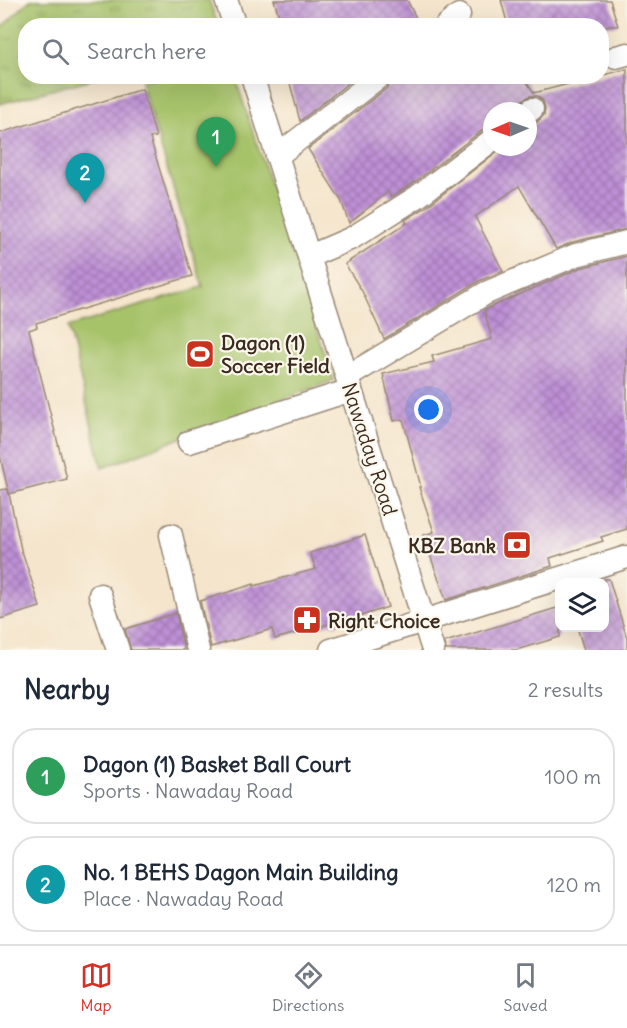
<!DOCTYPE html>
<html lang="en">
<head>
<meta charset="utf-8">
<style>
	:root { --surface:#fff; --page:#f6f6f7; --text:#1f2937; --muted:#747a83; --line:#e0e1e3; --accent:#d93025 }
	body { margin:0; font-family:Delius,sans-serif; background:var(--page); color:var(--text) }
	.controls { position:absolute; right:18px; bottom:18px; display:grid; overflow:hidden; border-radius:12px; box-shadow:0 6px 24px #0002 }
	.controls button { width:54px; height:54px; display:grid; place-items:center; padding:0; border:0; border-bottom:2px solid var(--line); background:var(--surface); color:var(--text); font:30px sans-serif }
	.compass { position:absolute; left:483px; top:102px; width:54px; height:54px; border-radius:50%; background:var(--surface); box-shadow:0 6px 24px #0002; rotate:268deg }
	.you { position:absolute; left:429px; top:410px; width:21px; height:21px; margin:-15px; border:4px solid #fff; border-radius:50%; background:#1a73e8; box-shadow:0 0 0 9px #1a73e833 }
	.badge { display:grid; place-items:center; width:39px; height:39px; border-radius:50%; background:var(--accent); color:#fff; font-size:20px; font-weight:700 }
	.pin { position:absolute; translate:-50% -50px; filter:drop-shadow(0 2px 3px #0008) }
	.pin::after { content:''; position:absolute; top:32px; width:21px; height:18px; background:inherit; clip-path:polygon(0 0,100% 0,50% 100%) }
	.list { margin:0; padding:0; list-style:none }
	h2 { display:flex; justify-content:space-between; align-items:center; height:78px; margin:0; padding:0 24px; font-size:26px }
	h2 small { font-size:20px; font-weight:400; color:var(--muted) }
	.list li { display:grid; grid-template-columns:39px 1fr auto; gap:18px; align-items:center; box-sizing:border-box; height:96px; margin:0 12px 12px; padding:0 12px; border:2px solid var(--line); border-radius:24px }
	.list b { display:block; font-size:22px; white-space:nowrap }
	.list p { margin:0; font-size:20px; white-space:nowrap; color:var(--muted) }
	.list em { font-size:20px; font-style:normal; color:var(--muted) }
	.icon { flex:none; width:33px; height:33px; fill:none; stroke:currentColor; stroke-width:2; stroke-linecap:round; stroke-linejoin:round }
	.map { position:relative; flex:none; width:627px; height:650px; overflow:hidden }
	.search { position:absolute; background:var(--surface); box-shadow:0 6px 24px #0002; left:18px; right:18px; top:18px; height:66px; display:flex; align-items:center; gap:15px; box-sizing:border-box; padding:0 21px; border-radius:24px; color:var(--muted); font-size:22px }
	.sheet { height:294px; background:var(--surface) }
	nav { display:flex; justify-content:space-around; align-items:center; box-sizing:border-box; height:84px; border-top:2px solid var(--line); background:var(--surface); font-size:16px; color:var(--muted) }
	nav a { display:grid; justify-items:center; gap:3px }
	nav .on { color:var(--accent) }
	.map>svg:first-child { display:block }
	.park { fill:url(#park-tufts); stroke:#717644; stroke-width:1.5 }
	.pitch { fill:#a7c36a; stroke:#717644; stroke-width:1.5 }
	.building { fill:url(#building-cross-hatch) }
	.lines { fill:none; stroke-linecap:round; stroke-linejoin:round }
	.minor-casing { stroke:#988875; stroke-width:25 }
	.minor { stroke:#fff; stroke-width:22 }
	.labels { text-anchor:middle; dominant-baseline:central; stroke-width:4.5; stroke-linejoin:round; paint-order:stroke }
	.poi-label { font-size:20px; font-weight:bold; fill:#3b2a1e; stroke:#fbf7ec; text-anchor:start }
	.street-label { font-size:20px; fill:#3b2a1e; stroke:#fbf7ec }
</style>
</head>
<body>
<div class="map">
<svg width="627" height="650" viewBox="0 0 627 650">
	<defs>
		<pattern id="park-tufts" width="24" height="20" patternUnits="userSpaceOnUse" patternTransform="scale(1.5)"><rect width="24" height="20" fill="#a7c36a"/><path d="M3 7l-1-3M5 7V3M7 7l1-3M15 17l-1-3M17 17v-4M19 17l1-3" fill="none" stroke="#899f57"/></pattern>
		<pattern id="building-cross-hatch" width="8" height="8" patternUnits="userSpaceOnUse" patternTransform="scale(1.5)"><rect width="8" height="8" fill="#be90d6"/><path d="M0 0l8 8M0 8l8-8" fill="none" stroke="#9c76ad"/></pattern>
	</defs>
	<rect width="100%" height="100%" fill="#fbf7ec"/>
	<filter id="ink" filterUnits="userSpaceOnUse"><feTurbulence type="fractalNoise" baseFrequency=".0167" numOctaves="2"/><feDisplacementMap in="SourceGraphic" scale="12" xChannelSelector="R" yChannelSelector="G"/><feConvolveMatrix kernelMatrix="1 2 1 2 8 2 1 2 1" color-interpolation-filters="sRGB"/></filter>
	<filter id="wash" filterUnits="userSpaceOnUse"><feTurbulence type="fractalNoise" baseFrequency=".008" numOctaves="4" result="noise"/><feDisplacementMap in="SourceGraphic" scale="24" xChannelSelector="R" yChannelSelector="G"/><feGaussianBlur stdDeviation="1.35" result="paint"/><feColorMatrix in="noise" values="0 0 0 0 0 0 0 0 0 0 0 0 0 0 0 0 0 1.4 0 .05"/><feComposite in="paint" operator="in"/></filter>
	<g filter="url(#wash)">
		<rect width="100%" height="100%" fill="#f5e5cc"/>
		<!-- park -->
		<path class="park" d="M30,0H209L218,25L26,26V76L99,77L0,104V29Z"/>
		<!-- pitch -->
		<path class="pitch" d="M158,77H235L334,380L102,468L68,327L203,287L141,81Z"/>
		<g id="blocks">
			<!-- building -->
			<g class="building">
				<path d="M274,0H407L420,26H282Z"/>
				<path d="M501,0H610L618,26H508Z"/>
				<path d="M627,69V229L573,242L556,249L519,186L475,217L503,271L479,281L384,339L362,291L345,264L407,223L405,220L425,208L503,147H528V125L536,123L544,115L545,108L543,101L537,96H530L519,102L515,111H492V127L484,129L409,186L391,197L388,192L349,223L341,200L308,149L388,87L393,76H523L534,93Z"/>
				<path d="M288,76H357L300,121Z"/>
				<path d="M142,89L156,137L150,138L192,276L36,323L37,327L29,330L67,479L9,494L0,456V133Z"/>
				<path d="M627,256V529L601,537L603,541L550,558L552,566L446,600L423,535L434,532L419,487H421L403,419L394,421L383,374L434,362L432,356L492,339L484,310L580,268Z"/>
				<path d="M8,489L22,554H23L40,607L0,619V490Z"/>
				<path d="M365,535L388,607L334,625L333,623L275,639L272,629L211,647L200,601L254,584V586L316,569L310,553Z"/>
				<path d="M604,579H609L627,638V650H584L577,627H604Z"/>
				<path d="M560,607V637L516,650H446L445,642Z"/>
				<path d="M176,613L184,650H131L125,629Z"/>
			</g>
		</g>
	</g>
	<g filter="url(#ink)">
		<use href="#blocks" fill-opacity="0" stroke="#988875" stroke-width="1.5"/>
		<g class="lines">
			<!-- minor casing -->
			<g class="minor-casing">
				<g id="minor">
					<path d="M226,0L235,26"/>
					<path d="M446,26L459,15"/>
					<path d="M616,57L627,54"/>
					<path d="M252,76L433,650"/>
					<path d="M528,112L532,109"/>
					<path d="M277,156L380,76"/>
					<path d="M310,256L352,238L417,197L492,140"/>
					<path d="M347,377L486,293L576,255L627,242"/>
					<path d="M189,442L351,390"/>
					<path d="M171,535L198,650"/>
					<path d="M100,595L118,650"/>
					<path d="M331,650L627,557"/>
				</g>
			</g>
			<!-- minor -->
			<use href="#minor" class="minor"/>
		</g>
	</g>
	<!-- icons -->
	<defs>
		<g id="stadium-square" transform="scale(1.5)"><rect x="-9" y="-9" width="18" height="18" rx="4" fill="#c8321e" stroke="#fbf7ec"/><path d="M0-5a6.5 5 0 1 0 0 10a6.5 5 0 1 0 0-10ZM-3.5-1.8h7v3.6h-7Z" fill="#fff"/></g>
		<g id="bank-square" transform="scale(1.5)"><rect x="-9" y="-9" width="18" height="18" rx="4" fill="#c8321e" stroke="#fbf7ec"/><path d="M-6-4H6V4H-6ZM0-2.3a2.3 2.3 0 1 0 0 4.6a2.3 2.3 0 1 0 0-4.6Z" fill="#fff"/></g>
		<g id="pharmacy-square" transform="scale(1.5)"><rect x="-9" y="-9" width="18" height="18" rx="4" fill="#c8321e" stroke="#fbf7ec"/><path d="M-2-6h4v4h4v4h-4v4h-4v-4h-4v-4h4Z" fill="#fff"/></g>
	</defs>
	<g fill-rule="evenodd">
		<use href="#stadium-square" x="200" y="354"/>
		<use href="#bank-square" x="517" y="545"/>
		<use href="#pharmacy-square" x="307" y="620"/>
	</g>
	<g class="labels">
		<!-- poi labels -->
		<g class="poi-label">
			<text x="221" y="342">Dagon (1)<tspan x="221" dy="23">Soccer Field</tspan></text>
			<text x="496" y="545" text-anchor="end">KBZ Bank</text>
			<text x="328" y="620">Right Choice</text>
		</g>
		<!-- street labels -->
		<g class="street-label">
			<text transform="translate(370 449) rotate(72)">Nawaday Road</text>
		</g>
	</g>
</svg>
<div class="controls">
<button><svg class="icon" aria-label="layers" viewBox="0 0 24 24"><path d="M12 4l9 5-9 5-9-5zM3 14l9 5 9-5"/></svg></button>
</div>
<svg class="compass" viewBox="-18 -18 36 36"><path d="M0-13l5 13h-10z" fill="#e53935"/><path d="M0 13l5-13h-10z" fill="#747a83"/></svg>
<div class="you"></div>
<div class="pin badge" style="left:216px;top:167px;background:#2e9e5b">1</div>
<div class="pin badge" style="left:85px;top:203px;background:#0f9aa8">2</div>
<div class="search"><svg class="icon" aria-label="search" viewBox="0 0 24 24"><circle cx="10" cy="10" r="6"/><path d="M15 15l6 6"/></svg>Search here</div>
</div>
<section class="sheet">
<h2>Nearby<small>2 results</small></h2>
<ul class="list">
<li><span class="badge" style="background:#2e9e5b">1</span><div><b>Dagon (1) Basket Ball Court</b><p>Sports · Nawaday Road</p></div><em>100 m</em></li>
<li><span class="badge" style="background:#0f9aa8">2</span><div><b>No. 1 BEHS Dagon Main Building</b><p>Place · Nawaday Road</p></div><em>120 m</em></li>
</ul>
</section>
<nav>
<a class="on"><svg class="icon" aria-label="map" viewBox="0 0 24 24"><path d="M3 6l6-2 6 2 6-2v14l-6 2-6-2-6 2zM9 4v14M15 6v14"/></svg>Map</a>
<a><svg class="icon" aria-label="directions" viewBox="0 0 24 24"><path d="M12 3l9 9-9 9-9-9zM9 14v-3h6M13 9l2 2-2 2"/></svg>Directions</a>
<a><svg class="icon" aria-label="saved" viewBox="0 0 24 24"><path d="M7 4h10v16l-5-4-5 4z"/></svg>Saved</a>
</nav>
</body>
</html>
